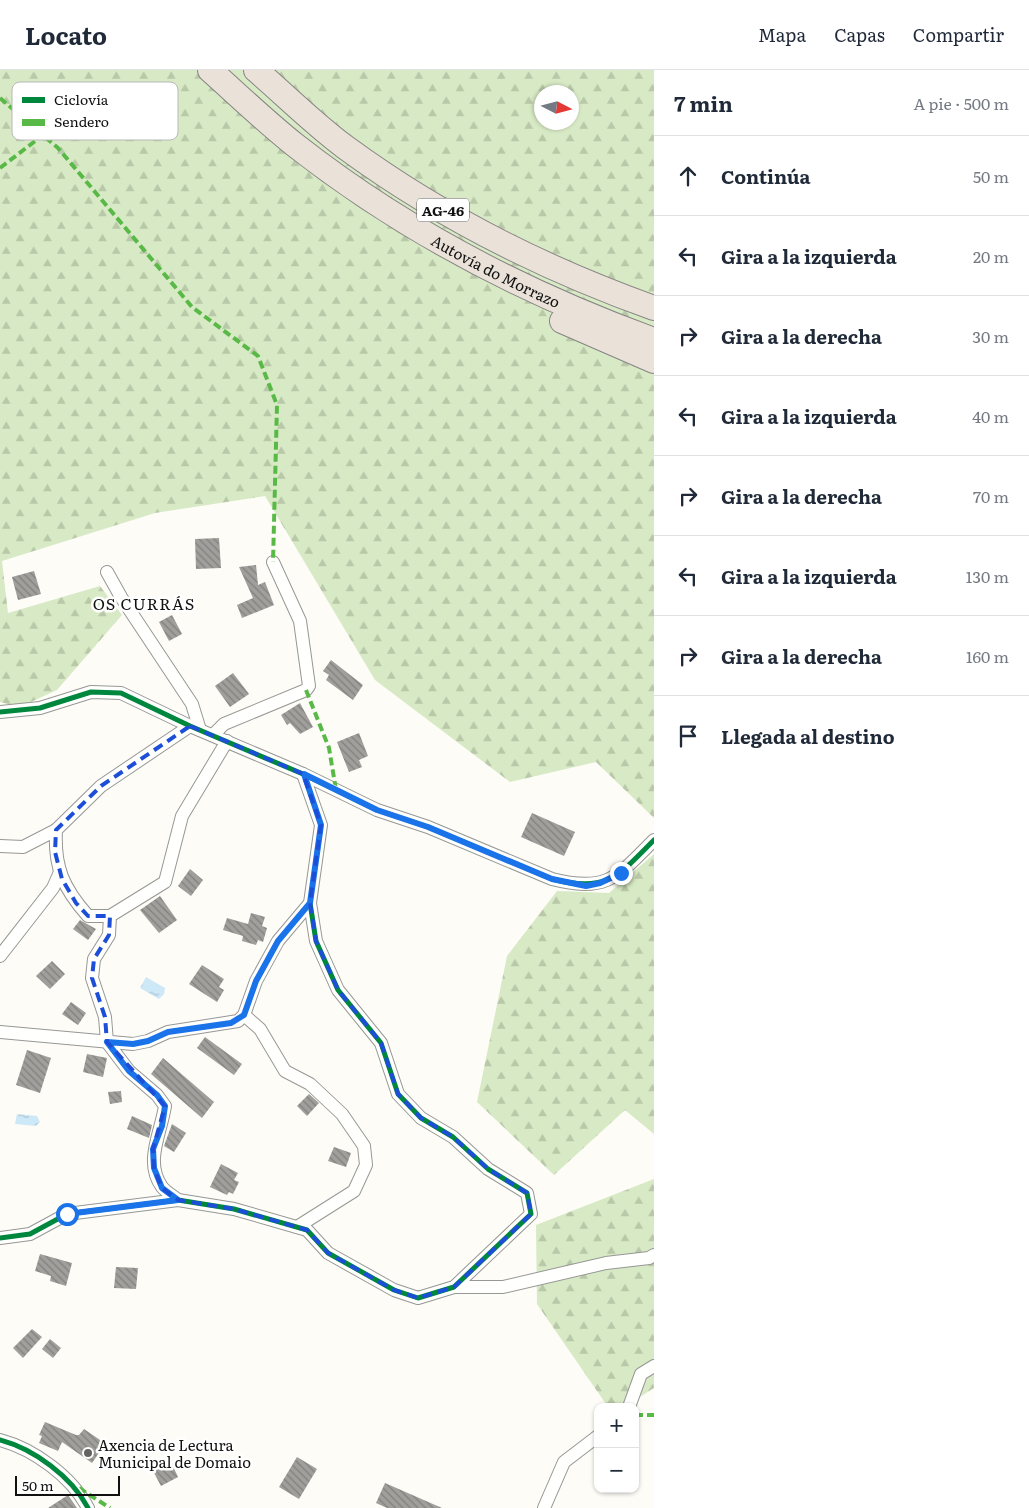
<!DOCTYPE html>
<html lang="es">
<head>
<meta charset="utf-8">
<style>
	:root { --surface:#fff; --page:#f2f2f3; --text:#1f2937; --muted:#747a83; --line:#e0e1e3 }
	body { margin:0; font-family:Literata,serif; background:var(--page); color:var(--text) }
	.controls { position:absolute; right:15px; bottom:15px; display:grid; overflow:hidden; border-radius:10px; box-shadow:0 1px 4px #0004 }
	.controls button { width:45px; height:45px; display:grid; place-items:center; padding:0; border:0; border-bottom:1px solid var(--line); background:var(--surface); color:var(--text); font:25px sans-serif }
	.compass { position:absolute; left:534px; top:15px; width:45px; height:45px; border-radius:50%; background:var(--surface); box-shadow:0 1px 4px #0004; rotate:96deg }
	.scale { position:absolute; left:15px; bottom:12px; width:105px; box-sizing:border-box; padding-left:5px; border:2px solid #111; border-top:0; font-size:14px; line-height:18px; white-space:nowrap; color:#111; -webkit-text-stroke:4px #fff; paint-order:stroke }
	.stop { position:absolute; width:15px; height:15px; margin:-11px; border:4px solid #1a73e8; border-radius:50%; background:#fff }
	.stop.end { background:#1a73e8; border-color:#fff; box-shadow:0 1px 5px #0008 }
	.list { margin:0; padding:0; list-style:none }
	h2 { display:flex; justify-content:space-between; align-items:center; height:65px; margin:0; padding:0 20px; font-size:21px }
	h2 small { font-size:16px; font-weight:400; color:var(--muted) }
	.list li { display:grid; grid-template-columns:32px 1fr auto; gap:15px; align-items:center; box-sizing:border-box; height:80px; padding:0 20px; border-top:1px solid var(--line) }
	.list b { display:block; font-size:19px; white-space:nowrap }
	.list em { font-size:16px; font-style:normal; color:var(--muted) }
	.icon { flex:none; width:28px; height:28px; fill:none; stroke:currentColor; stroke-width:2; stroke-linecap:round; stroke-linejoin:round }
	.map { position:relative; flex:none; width:654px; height:1438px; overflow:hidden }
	header { display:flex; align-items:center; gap:30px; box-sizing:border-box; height:70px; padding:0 25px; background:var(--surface); border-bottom:1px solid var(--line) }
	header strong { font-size:24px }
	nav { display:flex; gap:28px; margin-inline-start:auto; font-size:18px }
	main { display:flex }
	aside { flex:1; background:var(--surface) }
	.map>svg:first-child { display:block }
	.forest { fill:url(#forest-firs); fill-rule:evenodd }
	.water { fill:url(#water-ripples) }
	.building { fill:url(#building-back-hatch) }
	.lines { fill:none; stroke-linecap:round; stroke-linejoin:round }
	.minor-casing { stroke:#979795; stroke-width:14 }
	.motorway-casing { stroke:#858482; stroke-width:26 }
	.minor { stroke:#fffffe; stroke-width:12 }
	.motorway { stroke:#eae1d8; stroke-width:24 }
	.quiet { stroke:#58b947; stroke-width:4; stroke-dasharray:8 4; stroke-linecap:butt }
	.cycleway-casing { stroke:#fff; stroke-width:8 }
	.cycleway { stroke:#00873e; stroke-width:5 }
	.route { stroke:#1a73e8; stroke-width:6 }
	.marked { fill:none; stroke:#1d4ed8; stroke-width:4; stroke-dasharray:10 6; stroke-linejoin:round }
	.poi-dot { fill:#646362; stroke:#fff; stroke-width:2 }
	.labels { text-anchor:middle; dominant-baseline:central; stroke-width:5; stroke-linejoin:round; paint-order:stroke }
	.shield { fill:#fff; stroke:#585858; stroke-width:1 }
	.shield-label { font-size:14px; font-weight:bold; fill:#111 }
	.street-label { font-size:15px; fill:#111; stroke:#fff }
	.poi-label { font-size:15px; fill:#111; stroke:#fff; text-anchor:start }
	.neighbourhood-label { font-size:16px; letter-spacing:1px; fill:#111; stroke:#fff }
	.key { fill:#fff; stroke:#b8b8b8; stroke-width:1 }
	.key-label { font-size:14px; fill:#111 }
</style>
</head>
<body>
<header>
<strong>Locato</strong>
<nav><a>Mapa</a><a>Capas</a><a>Compartir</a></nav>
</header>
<main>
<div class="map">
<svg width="654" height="1438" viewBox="0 0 654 1438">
	<defs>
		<pattern id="forest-firs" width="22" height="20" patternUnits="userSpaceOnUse" patternTransform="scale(1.25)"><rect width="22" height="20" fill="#d8eac5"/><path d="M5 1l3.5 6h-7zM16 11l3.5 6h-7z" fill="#b8c8a8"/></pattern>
		<pattern id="water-ripples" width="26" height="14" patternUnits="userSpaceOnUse" patternTransform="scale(1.25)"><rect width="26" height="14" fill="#cde8f7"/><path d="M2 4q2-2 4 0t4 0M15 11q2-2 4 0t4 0" fill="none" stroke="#afc6d3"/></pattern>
		<pattern id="building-back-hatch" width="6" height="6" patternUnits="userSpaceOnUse" patternTransform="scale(1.25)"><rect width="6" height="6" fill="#a19f9c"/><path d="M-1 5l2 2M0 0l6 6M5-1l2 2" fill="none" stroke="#82807e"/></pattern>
	</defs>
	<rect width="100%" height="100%" fill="#fdfcf7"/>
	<!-- forest -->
	<g class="forest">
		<path d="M0,0H654V748L596,692L510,712L375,610L265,426L155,443L2,491L8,543L100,516L122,545L57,620L20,637L0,632ZM542,22H572V52H542Z"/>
		<path d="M654,784V1064L625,1040L554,1105L477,1032L507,886L557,821L609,823Z"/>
		<path d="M654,1109V1318L624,1337H608L537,1234L536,1155Z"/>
	</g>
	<!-- water -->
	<g class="water">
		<path d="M146,907L165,918L164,924L159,929L140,918Z"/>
		<path d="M17,1044L37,1046L40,1052L36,1056L15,1054Z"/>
	</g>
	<!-- building -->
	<g class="building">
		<path d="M219,468L221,498L196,499L195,469Z"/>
		<path d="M256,495L258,515L265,512L274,535L242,548L237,535L253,528L239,497Z"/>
		<path d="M34,501L41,524L18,530L12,507Z"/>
		<path d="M172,545L182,564L169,571L159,552Z"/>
		<path d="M331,590L363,615L353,630L326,610L329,605L323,601Z"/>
		<path d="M233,603L249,624L230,637L215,616Z"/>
		<path d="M300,633L313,657L300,664L290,653L287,655L281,645Z"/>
		<path d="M359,663L368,686L359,690L362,697L349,702L337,672Z"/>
		<path d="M532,743L575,762L564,786L521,767Z"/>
		<path d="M190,799L203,810L191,826L178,816Z"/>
		<path d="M160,826L177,850L159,863L140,840Z"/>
		<path d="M251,843L265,847L262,856L267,858L263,872L258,870L256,875L242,871L243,866L223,860L227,848L248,854Z"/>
		<path d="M80,850L96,859L88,870L73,859Z"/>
		<path d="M52,891L65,904L50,919L36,906Z"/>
		<path d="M202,895L224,909L219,917L224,920L217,932L189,914Z"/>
		<path d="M71,932L86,943L78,955L62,944Z"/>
		<path d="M205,967L242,994L234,1005L197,978Z"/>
		<path d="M27,980L51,988L40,1023L16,1015Z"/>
		<path d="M87,984L107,988L103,1007L83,1002Z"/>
		<path d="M163,988L214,1032L202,1048L151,1004Z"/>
		<path d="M121,1021L122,1032L110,1034L108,1022Z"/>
		<path d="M309,1024L319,1033L307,1046L297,1036Z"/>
		<path d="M132,1046L152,1055L149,1068L127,1059Z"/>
		<path d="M172,1054L186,1063L174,1082L164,1076Z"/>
		<path d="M334,1077L351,1083L346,1097L328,1091Z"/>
		<path d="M221,1094L238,1103L234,1110L239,1112L233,1124L229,1122L227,1125L210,1117Z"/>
		<path d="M40,1184L72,1193L66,1216L50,1211L51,1206L35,1201Z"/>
		<path d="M116,1197L138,1198L136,1219L114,1218Z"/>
		<path d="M32,1259L42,1267L23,1288L13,1278Z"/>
		<path d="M50,1269L61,1278L53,1288L42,1279Z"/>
		<path d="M45,1352L76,1365H79L84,1359L103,1372L99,1379L101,1380L92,1393L62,1372L58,1381L39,1373L42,1366L39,1365Z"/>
		<path d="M297,1387L317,1399L299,1429L279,1417Z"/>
		<path d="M171,1392L178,1407L161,1416L153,1401Z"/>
		<path d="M385,1413L442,1438H387L376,1433Z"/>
		<path d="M68,1425L77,1438H48Z"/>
	</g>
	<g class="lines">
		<!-- minor casing -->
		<g class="minor-casing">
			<g id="minor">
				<path d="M107,502L121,527L192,634L200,660"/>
				<path d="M0,642L40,638L91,622L121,623L190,656L303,704L377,740L428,757L552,809C607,823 617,807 654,770"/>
				<path d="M213,665L224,654L306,620L309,616L300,551L273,492"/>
				<path d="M0,776L23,777L56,760"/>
				<path d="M110,846H88C63,818 54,797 56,760L101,716L190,656"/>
				<path d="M0,886L53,818L60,802"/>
				<path d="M244,945L260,959L285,1001L310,1014L342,1044L364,1076L366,1095L354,1121L297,1157"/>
				<path d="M0,962L133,974L148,971L168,962L238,951L244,945L256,911L278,871L310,833L321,755L303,704"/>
				<path d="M178,1130C173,1126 166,1122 162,1117C144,1092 161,1063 165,1036L157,1025L129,1001L107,972L105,947L92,908L94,889L109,865L110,846L165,812L182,746L227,671"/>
				<path d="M0,1168L30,1164L67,1144L178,1130L234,1139L307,1160L328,1183L394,1220L418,1228L454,1217L531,1144L527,1123L488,1099L453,1067L421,1048L398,1024L381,973L338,920L316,871L310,833"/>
				<path d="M454,1217H503L606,1193L649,1188L654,1185"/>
				<path d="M629,1337L641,1304L654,1296"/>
				<path d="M0,1370C34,1379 72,1407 88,1438"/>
				<path d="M544,1438L564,1392L598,1366"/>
			</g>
		</g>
		<!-- motorway casing -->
		<g class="motorway-casing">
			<g id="motorway">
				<path id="s1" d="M210,0C238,25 266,52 295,75C402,159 527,224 654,270"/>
				<path d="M256,0C285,25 314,54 345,77C439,146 545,199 654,238"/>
				<path d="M562,251L654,291"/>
			</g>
		</g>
		<!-- minor -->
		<use href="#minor" class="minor"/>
		<!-- motorway -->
		<use href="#motorway" class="motorway"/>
		<!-- quiet -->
		<g class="quiet">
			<path d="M0,28L58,78L192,237L258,286L277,335L273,492"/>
			<path d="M0,98L43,65"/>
			<path d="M306,620L329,678L336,720"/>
			<path d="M635,1345H654"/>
			<path d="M79,1418L110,1438"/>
		</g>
		<!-- cycleway casing -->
		<g class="cycleway-casing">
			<g id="cycleway">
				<path d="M0,642L40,638L91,622L121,623L190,656L303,704L377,740L428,757L552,809C607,823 617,807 654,770"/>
				<path d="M0,1168L30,1164L67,1144L178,1130L234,1139L307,1160L328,1183L394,1220L418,1228L454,1217L531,1144L527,1123L488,1099L453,1067L421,1048L398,1024L381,973L338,920L316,871L310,833"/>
				<path d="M0,1370C34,1379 72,1407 88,1438"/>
			</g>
		</g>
		<!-- cycleway -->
		<use href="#cycleway" class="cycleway"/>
	</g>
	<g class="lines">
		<!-- route -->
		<path class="route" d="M67,1144L178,1130L162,1118L154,1098L153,1079L162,1056L165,1036L157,1025L129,1001L107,972L133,974L148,971L168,962L231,953L244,945L256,911L278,871L310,833L321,755L304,704L377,740L428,757L552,809L586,816L600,813L621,803"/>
	</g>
	<!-- marked area -->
	<path class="marked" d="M190,656L303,704L321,755L310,833L316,871L338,920L381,973L398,1024L421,1048L453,1067L488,1099L527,1123L531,1144L454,1217L418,1228L394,1220L328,1183L307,1160L234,1139L178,1130L162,1118L154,1099L153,1079L165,1036L107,972L105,947L92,908L94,889L109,865L110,846H88L76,833L62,809L55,782L56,760L101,716Z"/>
	<!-- markers -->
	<circle class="poi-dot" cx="88" cy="1383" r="5"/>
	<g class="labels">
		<!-- shield labels -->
		<rect class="shield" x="417" y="128.5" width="52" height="23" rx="4"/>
		<g class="shield-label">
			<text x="443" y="140">AG-46</text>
		</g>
		<!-- street labels -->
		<g class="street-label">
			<text stroke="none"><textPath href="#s1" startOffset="351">Autovía do Morrazo</textPath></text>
		</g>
		<!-- poi labels -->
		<g class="poi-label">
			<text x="98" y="1374">Axencia de Lectura<tspan x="98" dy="17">Municipal de Domaio</tspan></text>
		</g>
		<!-- neighbourhood labels -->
		<g class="neighbourhood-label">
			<text x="144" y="533">OS CURRÁS</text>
		</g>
	</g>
	<!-- legend -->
	<rect x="12" y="12" width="166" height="58" rx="8" class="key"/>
	<rect x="22" y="27" width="23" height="6" fill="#00873e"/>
	<rect x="22" y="49" width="23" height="7" fill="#58b947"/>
	<g class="key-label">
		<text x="54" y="35">Ciclovía</text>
		<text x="54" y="57">Sendero</text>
	</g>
</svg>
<div class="controls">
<button>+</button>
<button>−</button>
</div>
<svg class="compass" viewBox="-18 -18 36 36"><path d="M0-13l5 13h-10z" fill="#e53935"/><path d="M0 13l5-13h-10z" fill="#747a83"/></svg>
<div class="scale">50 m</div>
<div class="stop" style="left:67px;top:1144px"></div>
<div class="stop end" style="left:621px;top:803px"></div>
</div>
<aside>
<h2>7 min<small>A pie · 500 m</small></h2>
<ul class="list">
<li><svg class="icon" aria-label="ahead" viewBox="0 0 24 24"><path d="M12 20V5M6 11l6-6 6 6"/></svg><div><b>Continúa</b></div><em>50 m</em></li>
<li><svg class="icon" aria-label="left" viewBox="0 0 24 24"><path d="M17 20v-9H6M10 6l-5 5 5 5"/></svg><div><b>Gira a la izquierda</b></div><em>20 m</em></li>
<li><svg class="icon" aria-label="right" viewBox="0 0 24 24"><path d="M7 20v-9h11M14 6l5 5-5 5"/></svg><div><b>Gira a la derecha</b></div><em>30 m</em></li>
<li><svg class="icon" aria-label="left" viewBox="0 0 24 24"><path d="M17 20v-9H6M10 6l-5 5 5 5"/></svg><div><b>Gira a la izquierda</b></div><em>40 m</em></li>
<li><svg class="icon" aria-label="right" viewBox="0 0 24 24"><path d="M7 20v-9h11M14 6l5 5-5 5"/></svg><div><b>Gira a la derecha</b></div><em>70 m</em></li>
<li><svg class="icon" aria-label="left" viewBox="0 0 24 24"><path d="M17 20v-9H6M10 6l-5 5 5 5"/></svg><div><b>Gira a la izquierda</b></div><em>130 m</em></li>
<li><svg class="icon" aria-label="right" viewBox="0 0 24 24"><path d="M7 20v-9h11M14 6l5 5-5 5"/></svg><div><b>Gira a la derecha</b></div><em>160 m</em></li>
<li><svg class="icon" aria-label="arrive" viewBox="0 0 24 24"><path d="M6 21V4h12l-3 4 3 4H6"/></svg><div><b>Llegada al destino</b></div></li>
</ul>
</aside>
</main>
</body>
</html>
